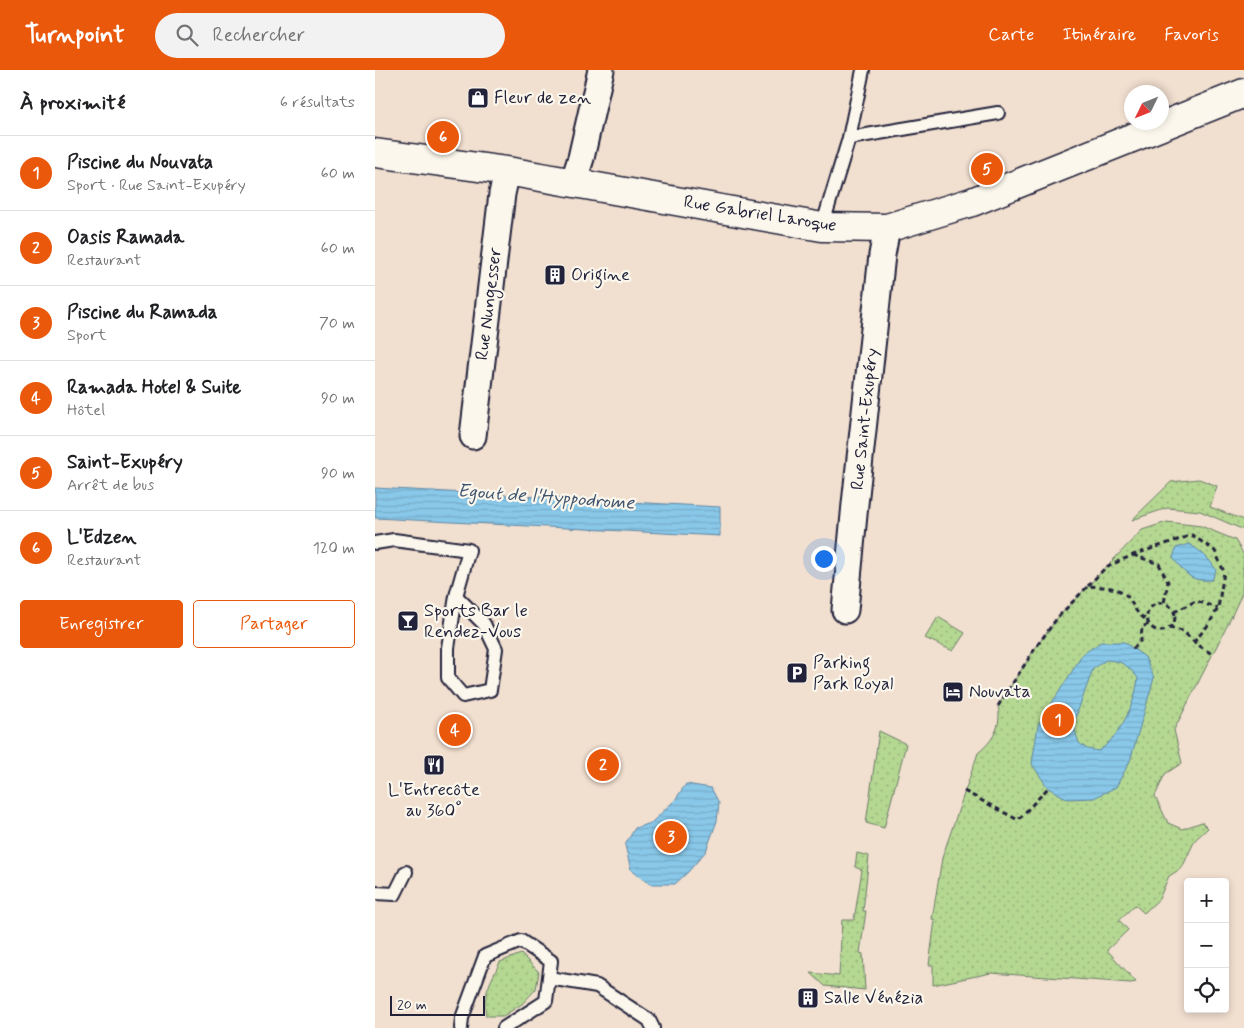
<!DOCTYPE html>
<html lang="fr">
<head>
<meta charset="utf-8">
<style>
	:root { --surface:#fff; --page:#f2f2f2; --text:#202124; --muted:#757577; --line:#e0e0e0; --accent:#ea580c }
	body { margin:0; font-family:Mynerve,sans-serif; background:var(--page); color:var(--text) }
	.controls { position:absolute; right:15px; bottom:15px; display:grid; overflow:hidden; border-radius:5px; box-shadow:0 2px 8px #0003 }
	.controls button { width:45px; height:45px; display:grid; place-items:center; padding:0; border:0; border-bottom:1px solid var(--line); background:var(--surface); color:var(--text); font:25px sans-serif }
	.compass { position:absolute; left:749px; top:15px; width:45px; height:45px; border-radius:50%; background:var(--surface); box-shadow:0 2px 8px #0003; rotate:227deg }
	.scale { position:absolute; left:15px; bottom:12px; width:95px; box-sizing:border-box; padding-left:5px; border:2px solid #22223b; border-top:0; font-size:14px; line-height:18px; white-space:nowrap; color:#22223b; -webkit-text-stroke:4px #fbf7ec; paint-order:stroke }
	.you { position:absolute; left:448px; top:488px; width:18px; height:18px; margin:-12px; border:4px solid #fff; border-radius:50%; background:#1a73e8; box-shadow:0 0 0 8px #1a73e833 }
	.badge { display:grid; place-items:center; width:32px; height:32px; border-radius:50%; background:var(--accent); color:#fff; font-size:16px; font-weight:700 }
	.pin { position:absolute; translate:-50% -50%; border:2px solid #fff; box-shadow:0 1px 5px #0006 }
	.list { margin:0; padding:0; list-style:none }
	h2 { display:flex; justify-content:space-between; align-items:center; height:65px; margin:0; padding:0 20px; font-size:21px }
	h2 small { font-size:16px; font-weight:400; color:var(--muted) }
	.list li { display:grid; grid-template-columns:32px 1fr auto; gap:15px; align-items:center; box-sizing:border-box; height:75px; padding:0 20px; border-top:1px solid var(--line) }
	.list b { display:block; font-size:19px; white-space:nowrap }
	.list p { margin:0; font-size:16px; white-space:nowrap; color:var(--muted) }
	.list em { font-size:16px; font-style:normal; color:var(--muted) }
	.actions { display:flex; gap:10px; padding:15px 20px }
	.actions a { flex:1; padding:11px 0; border:1px solid var(--accent); border-radius:5px; text-align:center; font-size:18px; color:var(--accent) }
	.actions .main { background:var(--accent); color:#fff }
	.icon { flex:none; width:28px; height:28px; fill:none; stroke:currentColor; stroke-width:2; stroke-linecap:round; stroke-linejoin:round }
	.map { position:relative; flex:none; width:869px; height:958px; overflow:hidden }
	header { display:flex; align-items:center; gap:30px; box-sizing:border-box; height:70px; padding:0 25px; background:var(--accent); color:#fff }
	header strong { font-size:24px }
	nav { display:flex; gap:28px; margin-inline-start:auto; font-size:18px }
	.search { width:350px; height:45px; background:var(--page); display:flex; align-items:center; gap:12px; box-sizing:border-box; padding:0 18px; border-radius:28px; color:var(--muted); font-size:19px }
	main { display:flex }
	aside { flex:1; background:var(--surface) }
	.map>svg:first-child { display:block }
	.garden { fill:url(#garden-dots); stroke:#6b7c66 }
	.water { fill:url(#water-rules); stroke:#6086a3; fill-rule:evenodd }
	.lines { fill:none; stroke-linecap:round; stroke-linejoin:round }
	.service-casing { stroke:#22223b; stroke-width:16 }
	.minor-casing { stroke:#22223b; stroke-width:29 }
	.tertiary-casing { stroke:#22223b; stroke-width:31 }
	.path { stroke:#22223b; stroke-width:3; stroke-dasharray:5 4; stroke-linecap:butt }
	.service { stroke:#fbf7ec; stroke-width:12 }
	.minor { stroke:#fbf7ec; stroke-width:25 }
	.tertiary { stroke:#fbf7ec; stroke-width:28 }
	.labels { text-anchor:middle; dominant-baseline:central; stroke-width:4.5; stroke-linejoin:round; paint-order:stroke }
	.poi-label { font-size:18px; fill:#22223b; stroke:#fbf7ec; text-anchor:start }
	.street-label { font-size:18px; fill:#22223b; stroke:#fbf7ec }
	.water-label { font-size:19px; font-style:italic; fill:#41546f; stroke:#fbf7ec }
</style>
</head>
<body>
<header>
<strong>Turnpoint</strong>
<div class="search"><svg class="icon" aria-label="search" viewBox="0 0 24 24"><circle cx="10" cy="10" r="6"/><path d="M15 15l6 6"/></svg>Rechercher</div>
<nav><a>Carte</a><a>Itinéraire</a><a>Favoris</a></nav>
</header>
<main>
<aside>
<h2>À proximité<small>6 résultats</small></h2>
<ul class="list">
<li><span class="badge">1</span><div><b>Piscine du Nouvata</b><p>Sport · Rue Saint-Exupéry</p></div><em>60 m</em></li>
<li><span class="badge">2</span><div><b>Oasis Ramada</b><p>Restaurant</p></div><em>60 m</em></li>
<li><span class="badge">3</span><div><b>Piscine du Ramada</b><p>Sport</p></div><em>70 m</em></li>
<li><span class="badge">4</span><div><b>Ramada Hotel &amp; Suite</b><p>Hôtel</p></div><em>90 m</em></li>
<li><span class="badge">5</span><div><b>Saint-Exupéry</b><p>Arrêt de bus</p></div><em>90 m</em></li>
<li><span class="badge">6</span><div><b>L'Edzen</b><p>Restaurant</p></div><em>120 m</em></li>
</ul>
<div class="actions"><a class="main">Enregistrer</a><a>Partager</a></div>
</aside>
<div class="map">
<svg width="869" height="958" viewBox="0 0 869 958">
	<defs>
		<pattern id="garden-dots" width="8" height="8" patternUnits="userSpaceOnUse" patternTransform="scale(1.25)"><rect width="8" height="8" fill="#b4d791"/><path d="M2 2h.1M6 6h.1" fill="none" stroke="#9ab87e" stroke-width="1.8" stroke-linecap="round"/></pattern>
		<pattern id="water-rules" width="6" height="5" patternUnits="userSpaceOnUse" patternTransform="scale(1.25)"><rect width="6" height="5" fill="#89c8e9"/><path d="M0 2.5h6" fill="none" stroke="#76acc9"/></pattern>
	</defs>
	<rect width="100%" height="100%" fill="#f1dfcf"/>
	<filter id="ink" filterUnits="userSpaceOnUse"><feTurbulence type="fractalNoise" baseFrequency=".02" numOctaves="2"/><feDisplacementMap in="SourceGraphic" scale="10" xChannelSelector="R" yChannelSelector="G"/><feConvolveMatrix kernelMatrix="1 2 1 2 8 2 1 2 1" color-interpolation-filters="sRGB"/></filter>
	<g filter="url(#ink)">
		<!-- garden -->
		<g class="garden">
			<path d="M824,409L842,416L835,437L869,450V460L825,441L792,438L757,450L796,412Z"/>
			<path d="M792,452L826,456L860,470L869,485L867,523L854,552L799,660L807,693L790,704L780,726L793,753L807,759L827,752L833,758L820,770L807,798L794,806L784,829L769,843L760,835L744,850L753,860L732,880L761,912L756,913L616,903L558,915V895H554L560,850L557,849L567,788L603,683C618,671 627,656 623,636L661,577L683,547L767,460Z"/>
			<path d="M563,547L590,563L578,581L550,568Z"/>
			<path d="M504,661L531,674L509,758L491,753Z"/>
			<path d="M482,783L494,786L488,841H491L485,883L488,884L490,920L450,916L436,903L464,906L467,850H479L487,800L480,797Z"/>
			<path d="M146,884L164,902L161,919L147,934L128,946H111C107,925 116,911 125,892Z"/>
		</g>
		<!-- water -->
		<g class="water">
			<path d="M0,418L345,437V466L0,448Z"/>
			<path d="M814,474C826,481 834,488 841,500L837,510C815,512 811,504 798,488L801,478Z"/>
			<path d="M726,572H749L770,587L779,608L755,691L741,717L719,728L693,729L673,718L657,694L663,655L708,584ZM731,590C748,591 752,595 763,608C760,634 746,665 724,681L712,679L704,673L700,661L701,646L718,599Z"/>
			<path d="M311,714L336,718L344,733L342,751L331,781L313,802L300,814H275L256,800L250,775L260,758L276,753L300,730Z"/>
		</g>
		<g class="lines">
			<!-- service casing -->
			<g class="service-casing">
				<g id="service">
					<path d="M474,68L623,43"/>
					<path d="M447,157L474,68L488,0"/>
					<path d="M0,473L19,470L94,480L81,526L73,578V608L88,626L115,620L121,579L109,554L81,526"/>
					<path d="M0,823L20,824L31,802"/>
					<path d="M174,908L222,916L274,950L278,958"/>
					<path d="M86,958L87,948L110,886L146,871L176,891L171,931L129,958"/>
				</g>
			</g>
			<!-- minor casing -->
			<g class="minor-casing">
				<g id="minor">
					<path d="M198,113L206,88L226,0"/>
					<path d="M98,366L127,124L132,101"/>
					<path d="M470,540L480,434L507,185L512,158"/>
				</g>
			</g>
			<!-- tertiary casing -->
			<g class="tertiary-casing">
				<path id="tertiary" d="M0,83L132,101L447,157L512,158L597,132L869,23"/>
			</g>
			<!-- path -->
			<g class="path">
				<path d="M758,485L784,494L793,512L789,533"/>
				<path d="M713,516L731,497L758,485L817,465L840,481L849,502L843,538L834,554L819,572"/>
				<circle cx="786" cy="547" r="14"/>
				<path d="M799,542L821,531L843,538"/>
				<path d="M794,558L808,561L819,572L837,584"/>
				<path d="M758,579L766,570L767,557L774,554"/>
				<path d="M623,636L661,577L683,547L713,516C725,517 743,516 752,526C761,538 758,541 773,551"/>
				<path d="M589,721L643,750L673,718"/>
			</g>
			<!-- service -->
			<use href="#service" class="service"/>
			<!-- minor -->
			<use href="#minor" class="minor"/>
			<!-- tertiary -->
			<use href="#tertiary" class="tertiary"/>
		</g>
	</g>
	<!-- icons -->
	<defs>
		<g id="shop-square" transform="scale(1.125)"><rect x="-9" y="-9" width="18" height="18" rx="4" fill="#22223b" stroke="#fbf7ec"/><path d="M-5-2.5h2.3a2.7 3.5 0 0 1 5.4 0H5L5.5 6h-11ZM-1.5-2.5h3a1.5 2.3 0 0 0-3 0Z" fill="#fff"/></g>
		<g id="building-square" transform="scale(1.125)"><rect x="-9" y="-9" width="18" height="18" rx="4" fill="#22223b" stroke="#fbf7ec"/><path d="M-4-6H4V6H1V3H-1V6H-4ZM-2.5-4.3h1.7v1.8h-1.7ZM.8-4.3h1.7v1.8H.8ZM-2.5-1h1.7V.8h-1.7ZM.8-1h1.7V.8H.8Z" fill="#fff"/></g>
		<g id="bar-square" transform="scale(1.125)"><rect x="-9" y="-9" width="18" height="18" rx="4" fill="#22223b" stroke="#fbf7ec"/><path d="M-6-5H6L.8 .8V4.5H3.5V6h-7V4.5H-.8V.8Z" fill="#fff"/></g>
		<g id="parking-square" transform="scale(1.125)"><rect x="-9" y="-9" width="18" height="18" rx="4" fill="#22223b" stroke="#fbf7ec"/><path d="M-3.5-5.5H1a3.5 3.5 0 0 1 0 7H-1V5.5H-3.5ZM-1-3.4V-.6H.8a1.4 1.4 0 0 0 0-2.8Z" fill="#fff"/></g>
		<g id="hotel-square" transform="scale(1.125)"><rect x="-9" y="-9" width="18" height="18" rx="4" fill="#22223b" stroke="#fbf7ec"/><path d="M-6-4.5h1.5V1H6V5H4.5V3h-9V5H-6ZM-4 0a1.8 1.8 0 1 1 3.6 0ZM.5 0V-2.5h3Q6-2.5 6 0Z" fill="#fff"/></g>
		<g id="restaurant-square" transform="scale(1.125)"><rect x="-9" y="-9" width="18" height="18" rx="4" fill="#22223b" stroke="#fbf7ec"/><path d="M-5-6h1v4h1v-4h1v4h1v-4h1v5L-1.5 .5V6h-2V.5L-5-1ZM5-6V6H3V1.5H1.5Q1.5-4 5-6Z" fill="#fff"/></g>
	</defs>
	<g fill-rule="evenodd">
		<use href="#shop-square" x="103" y="28"/>
		<use href="#building-square" x="180" y="205"/>
		<use href="#bar-square" x="33" y="551"/>
		<use href="#parking-square" x="422" y="603"/>
		<use href="#hotel-square" x="578" y="622"/>
		<use href="#restaurant-square" x="59" y="695"/>
		<use href="#building-square" x="433" y="928"/>
	</g>
	<g class="labels">
		<!-- poi labels -->
		<g class="poi-label">
			<text x="119" y="28">Fleur de zen</text>
			<text x="196" y="205">Origine</text>
			<text x="49" y="541">Sports Bar le<tspan x="49" dy="21">Rendez-Vous</tspan></text>
			<text x="438" y="593">Parking<tspan x="438" dy="21">Park Royal</tspan></text>
			<text x="594" y="622">Nouvata</text>
			<text x="59" y="720" text-anchor="middle">L'Entrecôte<tspan x="59" dy="21">au 360°</tspan></text>
			<text x="449" y="928">Salle Vénézia</text>
		</g>
		<!-- street labels -->
		<g class="street-label">
			<text transform="translate(385 144) rotate(9)">Rue Gabriel Laroque</text>
			<text transform="translate(114 234) rotate(-83)">Rue Nungesser</text>
			<text transform="translate(490 349) rotate(-84)">Rue Saint-Exupéry</text>
		</g>
		<!-- water labels -->
		<g class="water-label">
			<text transform="translate(171 427) rotate(4)">Egout de l'Hyppodrome</text>
		</g>
	</g>
</svg>
<div class="controls">
<button>+</button>
<button>−</button>
<button><svg class="icon" aria-label="locate" viewBox="0 0 24 24"><circle cx="12" cy="12" r="6"/><path d="M12 2v4M12 18v4M2 12h4M18 12h4"/></svg></button>
</div>
<svg class="compass" viewBox="-18 -18 36 36"><path d="M0-13l5 13h-10z" fill="#e53935"/><path d="M0 13l5-13h-10z" fill="#757577"/></svg>
<div class="scale">20 m</div>
<div class="you"></div>
<div class="pin badge" style="left:683px;top:650px">1</div>
<div class="pin badge" style="left:228px;top:695px">2</div>
<div class="pin badge" style="left:296px;top:767px">3</div>
<div class="pin badge" style="left:80px;top:660px">4</div>
<div class="pin badge" style="left:612px;top:99px">5</div>
<div class="pin badge" style="left:68px;top:67px">6</div>
</div>
</main>
</body>
</html>
